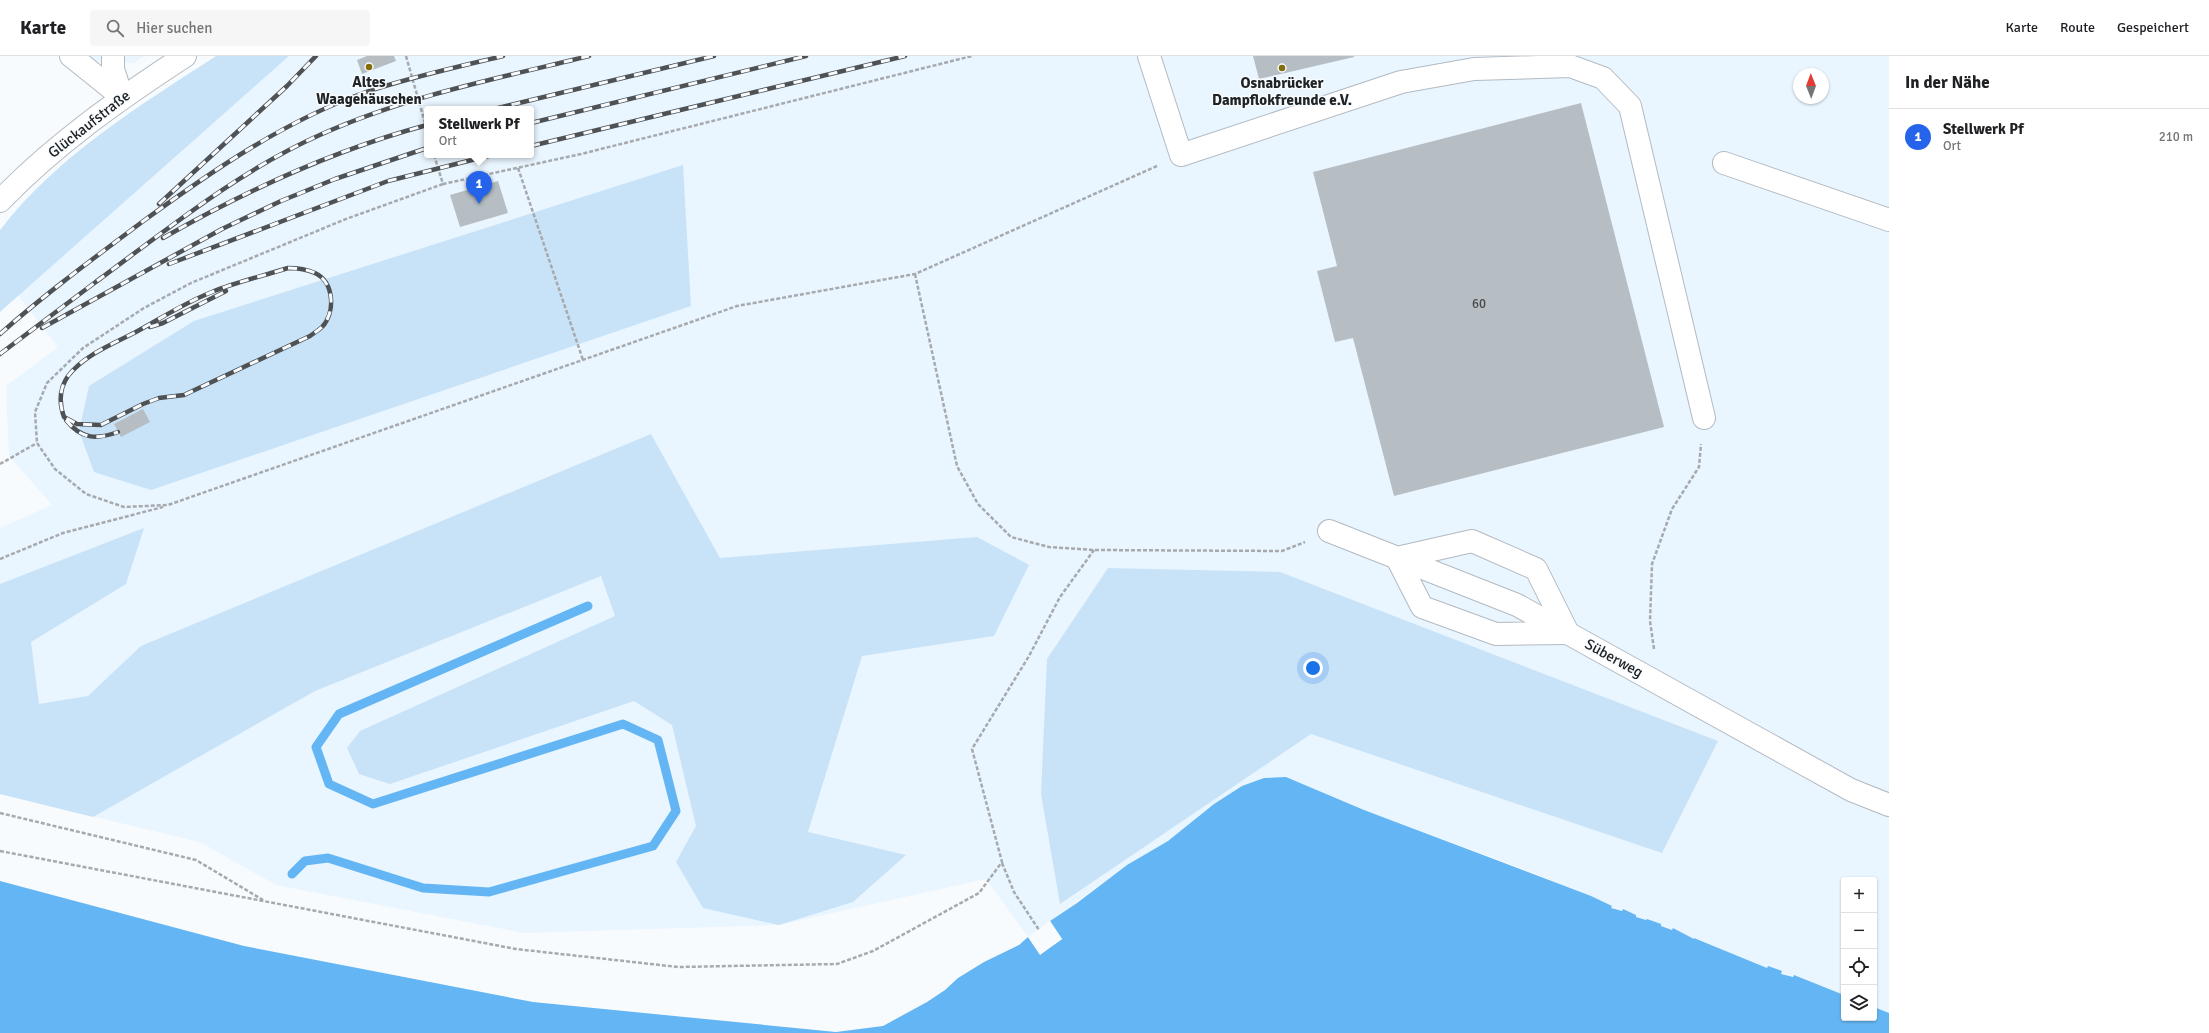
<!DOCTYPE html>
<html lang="de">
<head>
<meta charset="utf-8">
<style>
	:root { --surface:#fff; --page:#f6f6f6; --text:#202124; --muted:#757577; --line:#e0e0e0; --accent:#2563eb }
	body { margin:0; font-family:Signika,sans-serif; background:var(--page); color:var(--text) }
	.controls { position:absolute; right:12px; bottom:12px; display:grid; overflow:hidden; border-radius:4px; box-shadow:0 1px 3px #0004 }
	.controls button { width:36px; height:36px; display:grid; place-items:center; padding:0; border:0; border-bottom:1px solid var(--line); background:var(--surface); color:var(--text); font:20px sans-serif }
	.compass { position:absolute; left:1793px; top:12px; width:36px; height:36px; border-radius:50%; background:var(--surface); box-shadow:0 1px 3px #0004; rotate:359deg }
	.you { position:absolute; left:1313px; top:612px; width:14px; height:14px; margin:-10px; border:3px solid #fff; border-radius:50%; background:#1a73e8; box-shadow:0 0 0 6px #1a73e833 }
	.badge { display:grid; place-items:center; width:26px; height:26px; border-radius:50%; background:var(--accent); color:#fff; font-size:13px; font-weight:700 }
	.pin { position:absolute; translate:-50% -33px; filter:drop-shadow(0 1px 2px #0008) }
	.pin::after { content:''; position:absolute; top:21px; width:14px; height:12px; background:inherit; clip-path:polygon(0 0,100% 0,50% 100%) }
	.popup { position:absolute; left:424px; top:50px; width:110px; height:52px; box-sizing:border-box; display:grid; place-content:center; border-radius:4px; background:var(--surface); filter:drop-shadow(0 1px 3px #0005); font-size:13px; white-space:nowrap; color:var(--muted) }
	.popup b { font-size:15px; color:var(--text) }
	.popup::after { content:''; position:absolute; left:50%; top:100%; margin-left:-8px; border:8px solid transparent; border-top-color:var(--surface) }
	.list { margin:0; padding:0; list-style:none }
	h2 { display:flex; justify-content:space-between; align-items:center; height:52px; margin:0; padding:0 16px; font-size:17px }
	h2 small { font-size:13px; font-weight:400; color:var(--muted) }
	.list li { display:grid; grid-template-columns:26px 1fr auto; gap:12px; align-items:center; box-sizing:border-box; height:56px; padding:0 16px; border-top:1px solid var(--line) }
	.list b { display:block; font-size:15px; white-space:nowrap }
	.list p { margin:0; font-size:13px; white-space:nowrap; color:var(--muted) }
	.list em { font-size:13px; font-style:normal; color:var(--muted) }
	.icon { flex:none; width:22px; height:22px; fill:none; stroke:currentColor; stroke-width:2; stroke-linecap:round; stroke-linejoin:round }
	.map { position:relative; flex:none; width:1889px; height:977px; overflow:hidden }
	header { display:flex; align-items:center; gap:24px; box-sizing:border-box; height:56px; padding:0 20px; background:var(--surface); border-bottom:1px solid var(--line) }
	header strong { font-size:19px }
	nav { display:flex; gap:22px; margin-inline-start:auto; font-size:14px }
	.search { width:280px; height:36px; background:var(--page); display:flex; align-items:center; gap:10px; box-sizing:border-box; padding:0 14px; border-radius:4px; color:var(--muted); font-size:15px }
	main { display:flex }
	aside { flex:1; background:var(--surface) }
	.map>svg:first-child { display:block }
	.built { fill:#e9f5ff; fill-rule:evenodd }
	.green { fill:#c8e3f8 }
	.water { fill:#63b6f3 }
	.pier { fill:#f8fbfe }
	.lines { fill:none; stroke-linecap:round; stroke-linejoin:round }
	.stream { stroke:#63b6f3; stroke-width:9 }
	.building { fill:#b6bec4 }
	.minor-casing { stroke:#b3bac1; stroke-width:24 }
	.path { stroke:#a7aaad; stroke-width:2.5; stroke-dasharray:4 2; stroke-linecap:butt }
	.minor { stroke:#fff; stroke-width:22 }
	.rail-casing { stroke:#4f5254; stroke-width:4.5 }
	.rail { stroke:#f8fbfe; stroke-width:3; stroke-dasharray:9; stroke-linecap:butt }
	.poi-dot { fill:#826d0a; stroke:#f8fbfe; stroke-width:1.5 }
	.labels { text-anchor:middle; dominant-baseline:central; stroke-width:3; stroke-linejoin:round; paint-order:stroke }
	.number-label { font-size:13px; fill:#464a4d }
	.poi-label { font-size:15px; font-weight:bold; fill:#202325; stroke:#f8fbfe }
	.street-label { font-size:15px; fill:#202325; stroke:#f8fbfe }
</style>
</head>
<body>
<header>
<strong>Karte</strong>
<div class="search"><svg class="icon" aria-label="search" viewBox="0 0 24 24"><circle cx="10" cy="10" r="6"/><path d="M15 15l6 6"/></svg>Hier suchen</div>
<nav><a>Karte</a><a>Route</a><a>Gespeichert</a></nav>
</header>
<main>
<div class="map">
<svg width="1889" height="977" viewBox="0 0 1889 977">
	<rect width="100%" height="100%" fill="#f8fbfe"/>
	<!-- built -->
	<g class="built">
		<path d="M90,0H144L134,7L89,5Z"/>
		<path d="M289,0H1889V957L1874,951V824H1844V939L1794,919L1793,921L1781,918L1782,915L1767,912L1695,882L1694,883L1674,872L1673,874L1661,870V869L1636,861V859L1623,853L1622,855L1611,852V850L1534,817L1364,754L1292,723L1242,730L1214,748L1168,785L1127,809L1028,881L986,823L779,869L524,877L276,829L200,786L0,738V472L52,449L9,400L6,330L58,291L18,239ZM1799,18H1823V42H1799ZM427,53H531V99H427Z"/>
	</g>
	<!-- green -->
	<g class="green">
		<path d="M216,0H289L0,256V174C57,100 139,50 216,0Z"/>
		<path d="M683,109L691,250L151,434L94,416L79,375L89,330L194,265Z"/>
		<path d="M651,378L720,502L977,481L1029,509L994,580L862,600L808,776L906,799L853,846L779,869L703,852L676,806L696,770L672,669L634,645L390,728L359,718L347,692L360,675L615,560L601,520L315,635L93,761L0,738V528L144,472L126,528L31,586L39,648L88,640L141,590Z"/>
		<path d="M1108,512L1280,516L1718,685L1662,797L1311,678L1060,848L1041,738L1047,603Z"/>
	</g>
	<!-- water -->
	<path class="water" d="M1286,721L1364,754L1591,840L1612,850L1611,852L1622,855L1623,853L1636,859V861L1646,864L1647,863L1661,868V870L1672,874L1673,872L1694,883V882L1767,912L1768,910L1782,915L1781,918L1793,921L1794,919L1844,939V962H1874V951L1889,957V977H0V825L244,890L533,946L836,976L883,970L927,946L945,934L958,922L984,906L1019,889L1028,881L1040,898L1062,883L1050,865L1077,847L1127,809L1168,785L1214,748L1242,730L1264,722Z"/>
	<!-- pier -->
	<path class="pier" d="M1050,865L1062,883L1040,899L1028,881L1029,880L1041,896L1059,882L1048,866Z"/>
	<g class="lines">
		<!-- stream -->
		<path class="stream" d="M292,818L305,805L328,802L423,832L489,836L653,790L676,755L658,684L623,668L373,748L329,728L316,691L339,658L588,550"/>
	</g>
	<!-- building -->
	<g class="building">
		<path d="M367,0H394L396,5L362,18L357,4Z"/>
		<path d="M1253,0H1354V1L1259,23Z"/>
		<path d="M1581,47L1664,371L1394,440L1353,282L1335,286L1317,215L1337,210L1313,116Z"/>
		<path d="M498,125L508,157L460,171L450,139Z"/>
		<path d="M143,353L150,366L121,381L114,368Z"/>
	</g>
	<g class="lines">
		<!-- minor casing -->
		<g class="minor-casing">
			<g id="minor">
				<path d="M71,0L122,41"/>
				<path d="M113,0V13L122,41"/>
				<path d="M1149,0L1181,99L1401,26L1474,13L1570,10L1603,22L1630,50L1704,362"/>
				<path d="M1724,107L1889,164"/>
				<path d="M0,145C55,88 119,43 185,0"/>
				<path d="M1329,475L1517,549L1851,734L1889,749"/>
				<path d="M1472,485L1536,513L1568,577L1496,578L1422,551L1397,502Z"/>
			</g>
		</g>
		<!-- path -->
		<g class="path">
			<path d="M406,0L427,74"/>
			<path d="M434,99L443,128L581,98L972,0"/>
			<path d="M518,112L583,304"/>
			<path d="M443,128L346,163L191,227L144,252L83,292L47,327L35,356L37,387L55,413L86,438L124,451L168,449L737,250L915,218L1157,110"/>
			<path d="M915,218L957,410L978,448L1011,481L1049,491L1094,494L1282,495L1305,486"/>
			<path d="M0,408L37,387"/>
			<path d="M0,503L63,477L163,451"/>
			<path d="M1654,593L1650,565L1652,508L1672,453L1699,411L1701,388"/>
			<path d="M0,757L196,804L263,844"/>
			<path d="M0,795L516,893L678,911L837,908L873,895L979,837L1002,806L972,693L1029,600L1060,541L1094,494"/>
			<path d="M1002,807L1014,836L1039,874"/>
		</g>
		<!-- minor -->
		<use href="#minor" class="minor"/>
		<!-- rail casing -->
		<g class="rail-casing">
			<g id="rail">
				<path d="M494,53L714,0"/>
				<path d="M531,67L806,0"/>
				<path d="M531,90L905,0"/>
				<path d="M159,148L287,30L316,0"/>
				<path d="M163,182C247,134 334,94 427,69"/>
				<path d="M169,208L388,125L492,99"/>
				<path d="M288,212C297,212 306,213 315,217C334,226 336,256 322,271C319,274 314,277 310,280L184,339L159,342L143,348L101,369L77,368L64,361C59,347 59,333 68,320C83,300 112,288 134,277C160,263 184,247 212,236C236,226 263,220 288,212Z"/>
				<path d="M97,225C169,172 240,114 322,78C407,40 499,22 589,0"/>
				<path d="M150,271L163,267L226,235"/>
				<path d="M42,272L222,173L281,145L335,123L427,92"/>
				<path d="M0,278C45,238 94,202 142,166C212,115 284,65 366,36C411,21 457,11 503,0"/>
				<path d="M0,298L101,222"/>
				<path d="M66,364C81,383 96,384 118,376"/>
			</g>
		</g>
		<!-- rail -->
		<use href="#rail" class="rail"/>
	</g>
	<!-- markers -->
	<g class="poi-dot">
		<circle cx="369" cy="11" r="4"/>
		<circle cx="1282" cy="12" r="4"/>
	</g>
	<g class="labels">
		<!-- number labels -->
		<g class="number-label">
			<text x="1479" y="248">60</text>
		</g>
		<!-- poi labels -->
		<g class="poi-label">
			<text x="369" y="26">Altes<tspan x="369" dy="17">Waagehäuschen</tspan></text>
			<text x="1282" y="27">Osnabrücker<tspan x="1282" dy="17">Dampflokfreunde e.V.</tspan></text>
		</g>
		<!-- street labels -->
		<g class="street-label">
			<text transform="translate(89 68) rotate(-38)">Glückaufstraße</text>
			<text transform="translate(1614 602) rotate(29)">Süberweg</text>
		</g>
	</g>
</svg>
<div class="controls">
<button>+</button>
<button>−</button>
<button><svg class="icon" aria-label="locate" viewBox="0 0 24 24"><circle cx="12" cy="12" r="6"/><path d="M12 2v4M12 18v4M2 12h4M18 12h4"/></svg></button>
<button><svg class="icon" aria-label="layers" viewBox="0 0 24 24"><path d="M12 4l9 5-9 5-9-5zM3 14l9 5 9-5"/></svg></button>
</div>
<svg class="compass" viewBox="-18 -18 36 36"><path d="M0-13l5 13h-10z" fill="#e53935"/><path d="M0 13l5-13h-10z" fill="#757577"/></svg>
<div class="you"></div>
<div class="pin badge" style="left:479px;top:148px">1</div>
<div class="popup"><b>Stellwerk Pf</b>Ort</div>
</div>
<aside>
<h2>In der Nähe<small></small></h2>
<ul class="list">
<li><span class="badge">1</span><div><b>Stellwerk Pf</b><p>Ort</p></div><em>210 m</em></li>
</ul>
</aside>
</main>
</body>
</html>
